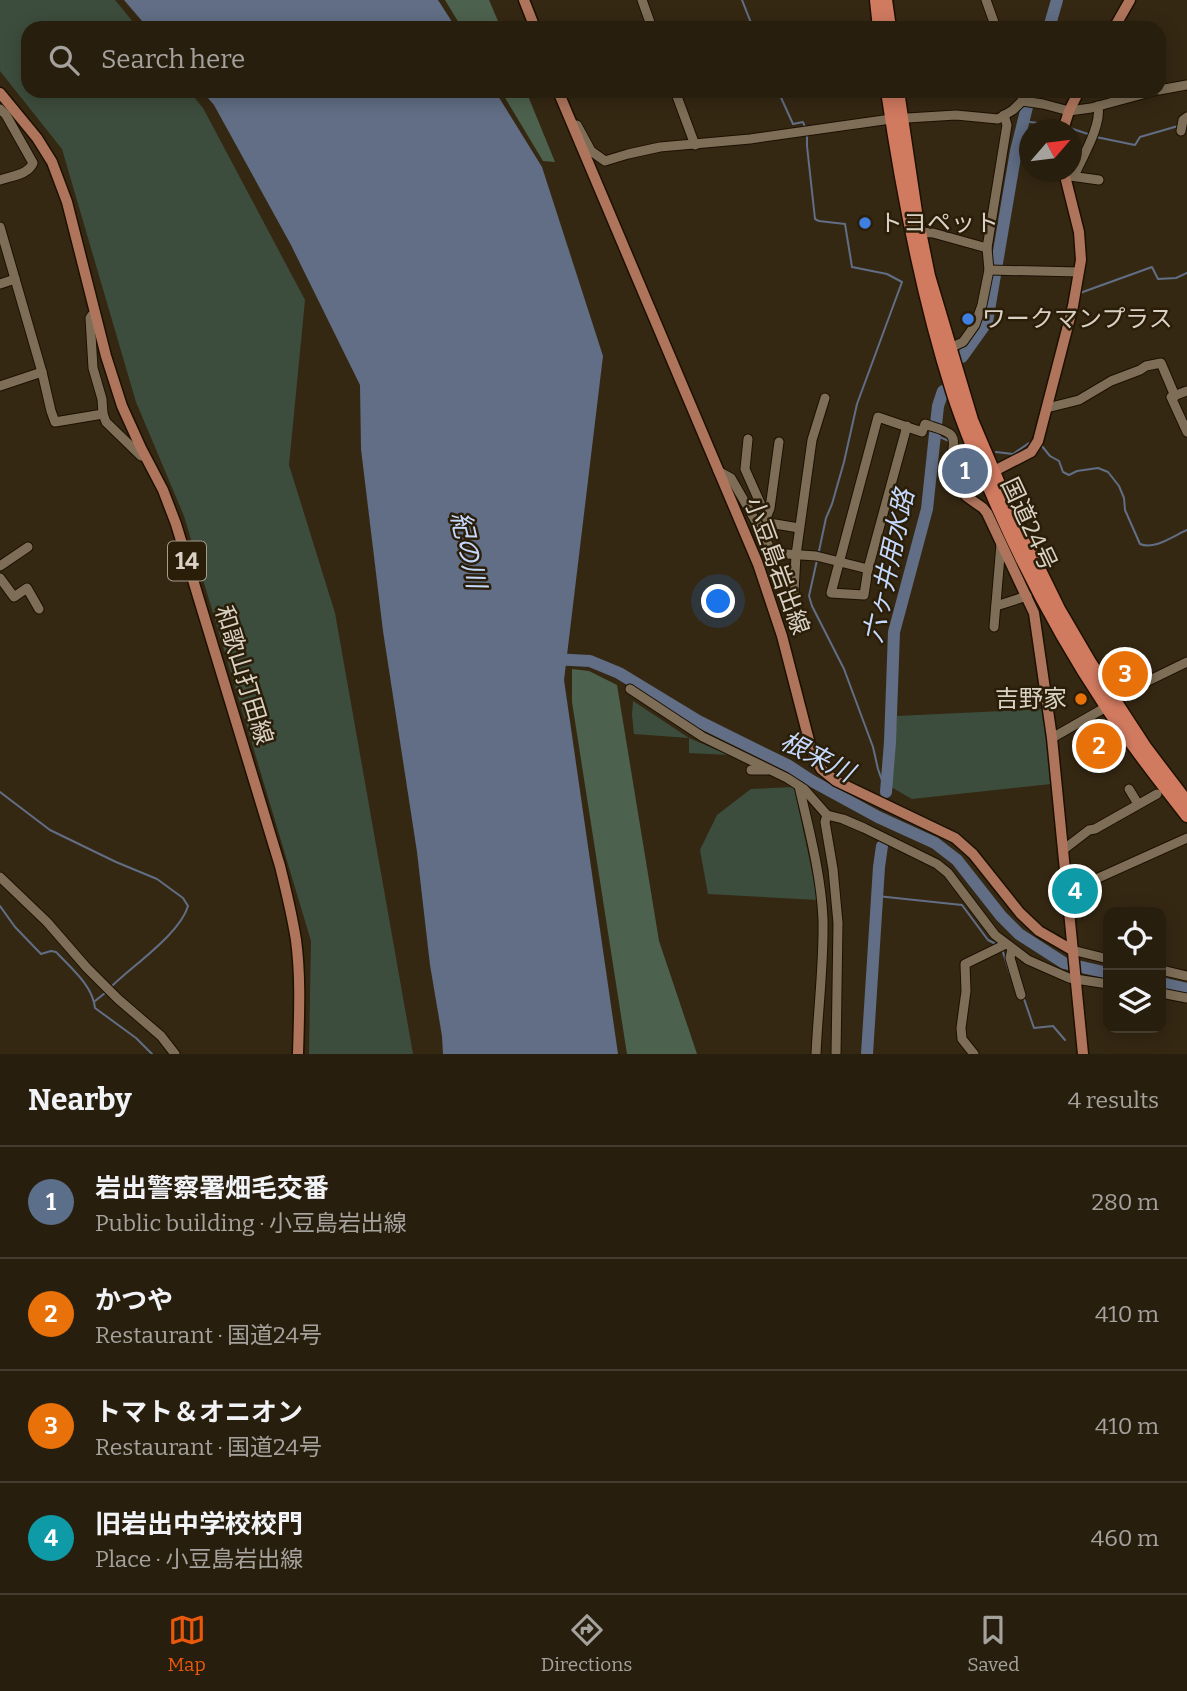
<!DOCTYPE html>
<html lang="en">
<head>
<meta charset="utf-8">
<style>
	:root { --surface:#281e0e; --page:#342b1c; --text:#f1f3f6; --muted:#a5a29e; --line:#443c2e; --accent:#ea580c }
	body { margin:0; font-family:Bitter,"Noto Sans JP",serif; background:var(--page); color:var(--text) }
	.controls { position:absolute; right:21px; bottom:21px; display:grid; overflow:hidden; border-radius:14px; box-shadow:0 4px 18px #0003 }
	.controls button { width:63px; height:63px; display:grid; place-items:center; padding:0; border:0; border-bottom:2px solid var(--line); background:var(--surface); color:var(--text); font:35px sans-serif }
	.compass { position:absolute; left:1019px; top:119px; width:63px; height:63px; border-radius:50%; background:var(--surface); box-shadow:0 4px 18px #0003; rotate:62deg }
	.you { position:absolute; left:719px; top:602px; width:24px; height:24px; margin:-18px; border:5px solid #fff; border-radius:50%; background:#1a73e8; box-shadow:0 0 0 10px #1a73e833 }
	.badge { display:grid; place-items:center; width:46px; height:46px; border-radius:50%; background:var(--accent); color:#fff; font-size:23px; font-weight:700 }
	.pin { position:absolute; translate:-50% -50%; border:4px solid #fff; box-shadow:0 2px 7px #0006 }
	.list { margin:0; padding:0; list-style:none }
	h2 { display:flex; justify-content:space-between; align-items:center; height:91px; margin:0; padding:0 28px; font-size:30px }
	h2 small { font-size:23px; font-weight:400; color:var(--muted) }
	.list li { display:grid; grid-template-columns:46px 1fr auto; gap:21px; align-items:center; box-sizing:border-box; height:112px; padding:0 28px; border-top:2px solid var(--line) }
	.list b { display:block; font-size:26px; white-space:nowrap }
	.list p { margin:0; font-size:23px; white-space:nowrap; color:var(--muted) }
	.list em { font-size:23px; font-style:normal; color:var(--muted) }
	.icon { flex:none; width:38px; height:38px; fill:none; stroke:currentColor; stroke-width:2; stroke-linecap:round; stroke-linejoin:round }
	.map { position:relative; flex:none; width:1187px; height:1054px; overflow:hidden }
	.search { position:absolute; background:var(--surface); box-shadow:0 4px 18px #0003; left:21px; right:21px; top:21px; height:77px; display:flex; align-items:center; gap:18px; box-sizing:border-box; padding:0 24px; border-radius:21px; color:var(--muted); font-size:26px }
	.sheet { height:539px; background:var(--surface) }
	nav { display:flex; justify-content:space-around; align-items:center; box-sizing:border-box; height:98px; border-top:2px solid var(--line); background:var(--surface); font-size:19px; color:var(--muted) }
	nav a { display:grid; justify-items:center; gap:4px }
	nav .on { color:var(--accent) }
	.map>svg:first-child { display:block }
	.green { fill:#3d4d3d }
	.forest { fill:#4d624e }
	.water { fill:#616e85 }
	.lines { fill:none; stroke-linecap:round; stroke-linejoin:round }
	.stream { stroke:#616e85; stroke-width:2 }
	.river { stroke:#616e85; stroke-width:12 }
	.minor-casing { stroke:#1c1000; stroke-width:11 }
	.major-casing { stroke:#1c1000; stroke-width:13 }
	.highway-casing { stroke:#1c1000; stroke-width:15 }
	.minor { stroke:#7e6e57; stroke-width:9 }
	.major { stroke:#af755c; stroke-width:10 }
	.highway { stroke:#d07a60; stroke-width:12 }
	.shop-dot { fill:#3f7fe0; stroke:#2b1e09; stroke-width:2.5 }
	.food-dot { fill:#e8710a; stroke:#2b1e09; stroke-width:2.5 }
	.labels { text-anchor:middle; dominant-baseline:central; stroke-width:5; stroke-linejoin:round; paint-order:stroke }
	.shield { fill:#2b1e09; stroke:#a59b8c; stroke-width:2 }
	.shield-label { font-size:23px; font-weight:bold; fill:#d9d1c4 }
	.poi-label { font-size:24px; fill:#d9d1c4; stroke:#2b1e09; text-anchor:start }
	.street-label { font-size:24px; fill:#d9d1c4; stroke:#2b1e09 }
	.water-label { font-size:26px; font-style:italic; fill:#c5d9fe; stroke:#2b1e09 }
</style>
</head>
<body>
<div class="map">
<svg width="1187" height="1054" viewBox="0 0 1187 1054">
	<rect width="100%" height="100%" fill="#352813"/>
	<!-- green -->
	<g class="green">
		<path d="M0,0H115L138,28H28V91H189L203,108L305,300L289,465L335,613L413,1054H309L311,941L184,516L136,402L62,149L0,71Z"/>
		<path d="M633,701L689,738L729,755L689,753V738L634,734L632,715Z"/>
		<path d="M1044,709L1051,784L912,799L891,787L897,716Z"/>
		<path d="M794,787L818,900L708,894L700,850L717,815L751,789Z"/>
	</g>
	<!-- forest -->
	<g class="forest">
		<path d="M445,0H489L501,28H462Z"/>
		<path d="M501,91H526L555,162L543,161Z"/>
		<path d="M572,669L589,671L617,685L659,941L697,1054H627L572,702Z"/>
	</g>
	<!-- water -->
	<g class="water">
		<path d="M124,0H438L456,28H148Z"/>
		<path d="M202,91H495L542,167L603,356L564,680L618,1054H443L442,1036L430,965L417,852L383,631L361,449L360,385L291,245L214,105Z"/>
	</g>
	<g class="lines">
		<!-- stream -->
		<g class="stream">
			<path d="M742,0L753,28"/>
			<path d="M778,91L793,124L803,122L805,127"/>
			<path d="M1023,121L1060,126"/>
			<path d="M1067,127L1088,134"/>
			<path d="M807,135V146L815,219L819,221L845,224L852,267L887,274L902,282L857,404L844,462L832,504L826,518L819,551"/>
			<path d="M1096,137L1135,145L1140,137L1178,126"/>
			<path d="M1080,293L1152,267L1158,279L1176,278L1187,273"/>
			<path d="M935,435L949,441"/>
			<path d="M1041,445L1050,456L1059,461L1063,472L1069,475L1077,471L1098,468L1108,472L1119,486L1124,498L1125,510L1140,544C1155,550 1173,536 1187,530"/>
			<path d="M996,452L1013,454L1029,443"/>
			<path d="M817,560L809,596L812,606L844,669L873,747L878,769L886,792"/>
			<path d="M0,792L50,830L116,862L157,879L183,898L188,906C180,934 132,966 111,987"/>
			<path d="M877,896L962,905L988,940L998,945"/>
			<path d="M0,906L15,927L41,954L51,951L56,952C71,968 93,986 95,1008L136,1038L152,1054"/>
			<path d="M1002,949L1010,974"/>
			<path d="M1023,996L1034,1028L1053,1026L1065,1040"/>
			<path d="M95,1001L105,993"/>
		</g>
		<!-- river -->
		<g class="river">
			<path d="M1049,28L1057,0"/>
			<path d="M962,357L987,322L1016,151L1031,91"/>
			<path d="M552,659L590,661L619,673L698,721L789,766L812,781L878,817L935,843L957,860L1001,916L1019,934L1064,963L1108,973"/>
			<path d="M886,792L890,742L894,632L927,509L938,406L943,391"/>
			<path d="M1161,983L1187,989"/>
			<path d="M867,1054L879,867L882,846"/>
		</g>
		<!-- minor casing -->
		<g class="minor-casing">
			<g id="minor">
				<path d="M642,0L652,28"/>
				<path d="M986,0L996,28"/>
				<path d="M1159,90L1187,85"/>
				<path d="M675,91L695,145"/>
				<path d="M1022,101L1043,104L1069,111L1091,108L1154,91"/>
				<path d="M0,109L6,115L33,163C28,175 11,176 0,180"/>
				<path d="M577,125L591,151L605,161L628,154L660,147L750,139L891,119L956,115L998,119L1013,110L1022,101"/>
				<path d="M1181,131L1183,120L1187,117"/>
				<path d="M1070,176L1099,180"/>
				<path d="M1074,176C1082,158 1102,125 1098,106"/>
				<path d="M0,227L42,372L51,411L55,422L103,414"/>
				<path d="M920,232L933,233L987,248"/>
				<path d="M989,270L1079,272"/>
				<path d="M0,284L15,279"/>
				<path d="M95,314L92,315L90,318L93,368L102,399L103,414L106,422L141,456H145"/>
				<path d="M950,348L963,342L975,325L982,305L989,270L987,248L1007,125L1004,115"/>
				<path d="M0,386L42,372"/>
				<path d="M1187,391L1171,397L1187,432"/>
				<path d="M1047,408L1079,400L1111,381L1140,370L1146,366L1161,363L1175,396"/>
				<path d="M907,426L868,569L864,595L831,593L878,417L922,432L925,424C932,427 945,429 951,435C962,447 933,480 966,488"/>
				<path d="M748,439L745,469L769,523L799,528"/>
				<path d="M718,471L731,478L762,532L772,553L816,556L868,569"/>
				<path d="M766,518L770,508L779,442"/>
				<path d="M0,566L28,547"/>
				<path d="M0,578L14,597L27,588L39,609"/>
				<path d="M794,592L796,555L812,440L825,398"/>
				<path d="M996,606L1027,596"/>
				<path d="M994,627L1001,544"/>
				<path d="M630,689L703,737L787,778L804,789L827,815L843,819L864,828L937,864L948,873L995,935L1028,960L1069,978L1108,984"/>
				<path d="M1052,738L1101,710L1113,698L1187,662"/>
				<path d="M751,770H768"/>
				<path d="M799,786C809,830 821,874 823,919C824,964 818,1009 816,1054"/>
				<path d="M1129,789L1138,804"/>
				<path d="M827,815L825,822L833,869L838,923L836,1054"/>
				<path d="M1063,850L1089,830L1095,829L1157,794"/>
				<path d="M0,877L47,922L87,968L118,999L161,1036L175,1054"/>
				<path d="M1067,892L1187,838"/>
				<path d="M1012,949L1010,958L1021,995"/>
				<path d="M1072,950L1108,959"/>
				<path d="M1161,970L1187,976"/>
				<path d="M1161,993L1187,998"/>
				<path d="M974,1054L962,1039L961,1028L966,991L965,964L1006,944"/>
			</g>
		</g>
		<!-- major casing -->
		<g class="major-casing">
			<g id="major">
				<path d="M524,0L535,28"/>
				<path d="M1114,28L1130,0"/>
				<path d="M558,91L758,564L782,636L812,752L821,769L836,781L955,838L973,854L1020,913L1039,931L1072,950"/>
				<path d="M0,93L37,138L52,162L67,202L106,356L122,406L141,448L163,490L176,524L280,866C286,890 292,915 296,940C301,978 299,1016 298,1054"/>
				<path d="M1063,130L1069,111L1079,91"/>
				<path d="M1064,172L1079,232L1081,260L1073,306L1038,441L1031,452L973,482L966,488V496L983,508L987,513L1034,613L1052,738L1083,1054"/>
			</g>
		</g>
		<!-- highway casing -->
		<g class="highway-casing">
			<g id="highway">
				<path d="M876,0L879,28"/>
				<path d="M886,0L890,28"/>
				<path d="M887,91C902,193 921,293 952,391C960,417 970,441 980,466C1014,549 1055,630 1105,705C1130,744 1159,780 1187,816"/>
				<path d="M898,91L916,212L929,276L972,420L1009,507L1059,609L1090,662L1146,748L1187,802"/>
			</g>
		</g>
		<!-- minor -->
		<use href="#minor" class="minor"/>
		<!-- major -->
		<use href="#major" class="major"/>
		<!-- highway -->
		<use href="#highway" class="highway"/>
	</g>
	<!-- markers -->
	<g class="shop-dot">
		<circle cx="865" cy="223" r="7"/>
		<circle cx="968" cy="319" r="7"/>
	</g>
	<circle class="food-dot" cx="1081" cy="699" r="7"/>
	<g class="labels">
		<!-- shield labels -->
		<rect class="shield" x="168" y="541.5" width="38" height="39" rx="5"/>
		<g class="shield-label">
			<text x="187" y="561">14</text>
		</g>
		<!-- poi labels -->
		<g class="poi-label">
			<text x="879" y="223">トヨペット</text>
			<text x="982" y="319">ワークマンプラス</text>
			<text x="1067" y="699" text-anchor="end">吉野家</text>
		</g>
		<!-- street labels -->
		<g class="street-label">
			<text transform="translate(1029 524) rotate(65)">国道24号</text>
			<text transform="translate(777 566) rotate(70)">小豆島岩出線</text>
			<text transform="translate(244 675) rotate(73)">和歌山打田線</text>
		</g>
		<!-- water labels -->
		<g class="water-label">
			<text transform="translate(468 550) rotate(77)">紀の川</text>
			<text transform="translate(889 566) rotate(-78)">六ヶ井用水路</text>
			<text transform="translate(817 757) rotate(27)">根来川</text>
		</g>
	</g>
</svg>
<div class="controls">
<button><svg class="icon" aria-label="locate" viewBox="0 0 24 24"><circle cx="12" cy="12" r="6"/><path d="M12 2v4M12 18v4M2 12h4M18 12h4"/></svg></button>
<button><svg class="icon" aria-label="layers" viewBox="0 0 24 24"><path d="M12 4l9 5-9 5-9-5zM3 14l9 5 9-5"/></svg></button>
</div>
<svg class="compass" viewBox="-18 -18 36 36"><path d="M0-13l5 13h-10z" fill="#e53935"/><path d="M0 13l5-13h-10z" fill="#a5a29e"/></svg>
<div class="you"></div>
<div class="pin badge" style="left:965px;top:471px;background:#5c6f8a">1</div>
<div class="pin badge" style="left:1099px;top:746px;background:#e8710a">2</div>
<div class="pin badge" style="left:1125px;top:674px;background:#e8710a">3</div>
<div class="pin badge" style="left:1075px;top:891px;background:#0f9aa8">4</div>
<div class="search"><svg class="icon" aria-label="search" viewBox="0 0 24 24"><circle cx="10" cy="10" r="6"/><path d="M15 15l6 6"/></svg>Search here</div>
</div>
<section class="sheet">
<h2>Nearby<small>4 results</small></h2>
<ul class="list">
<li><span class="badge" style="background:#5c6f8a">1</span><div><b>岩出警察署畑毛交番</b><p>Public building · 小豆島岩出線</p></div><em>280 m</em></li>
<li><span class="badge" style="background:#e8710a">2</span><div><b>かつや</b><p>Restaurant · 国道24号</p></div><em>410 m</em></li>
<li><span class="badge" style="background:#e8710a">3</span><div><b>トマト＆オニオン</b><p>Restaurant · 国道24号</p></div><em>410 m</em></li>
<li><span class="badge" style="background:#0f9aa8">4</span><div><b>旧岩出中学校校門</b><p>Place · 小豆島岩出線</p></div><em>460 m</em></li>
</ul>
</section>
<nav>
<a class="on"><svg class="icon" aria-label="map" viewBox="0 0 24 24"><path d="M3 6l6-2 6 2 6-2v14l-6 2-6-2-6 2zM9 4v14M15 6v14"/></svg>Map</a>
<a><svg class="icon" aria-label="directions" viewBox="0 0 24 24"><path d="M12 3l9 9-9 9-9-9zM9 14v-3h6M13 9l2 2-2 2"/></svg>Directions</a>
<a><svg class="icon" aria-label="saved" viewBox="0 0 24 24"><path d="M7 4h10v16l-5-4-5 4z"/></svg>Saved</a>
</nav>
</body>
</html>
